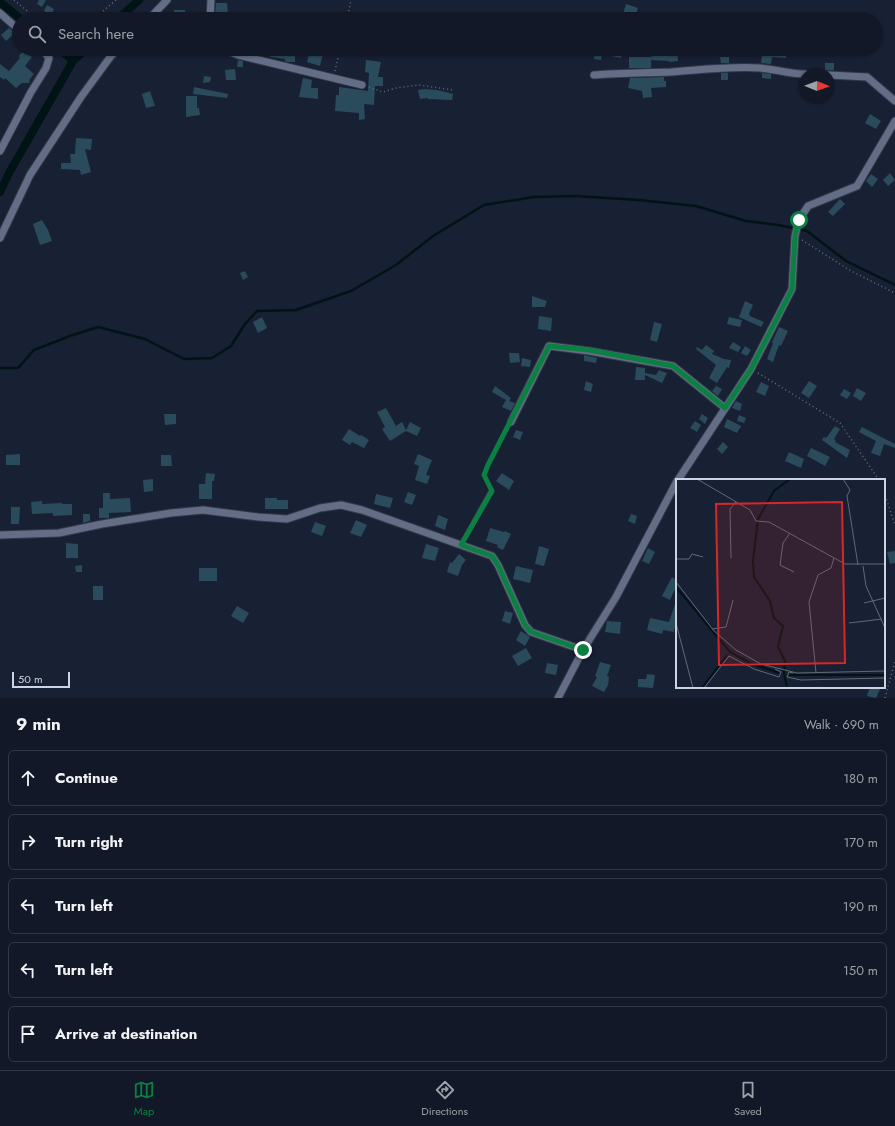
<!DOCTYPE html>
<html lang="en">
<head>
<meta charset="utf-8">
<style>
	:root { --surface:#121827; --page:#1b212f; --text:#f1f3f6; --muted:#9ca0a7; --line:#313744; --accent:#0b8043 }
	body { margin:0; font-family:Jost,sans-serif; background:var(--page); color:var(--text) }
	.compass { position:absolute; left:799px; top:68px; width:36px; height:36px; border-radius:50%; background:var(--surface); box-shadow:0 1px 3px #0004; rotate:91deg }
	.scale { position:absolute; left:12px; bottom:10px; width:58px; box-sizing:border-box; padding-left:4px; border:2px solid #cdd3e0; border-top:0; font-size:11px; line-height:14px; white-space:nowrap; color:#cdd3e0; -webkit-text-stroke:3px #182034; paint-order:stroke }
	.stop { position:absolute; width:12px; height:12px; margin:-9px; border:3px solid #0b8043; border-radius:50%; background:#fff }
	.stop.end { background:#0b8043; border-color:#fff; box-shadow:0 1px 4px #0008 }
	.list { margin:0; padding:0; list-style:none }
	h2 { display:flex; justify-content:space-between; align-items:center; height:52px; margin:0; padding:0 16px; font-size:17px }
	h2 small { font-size:13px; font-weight:400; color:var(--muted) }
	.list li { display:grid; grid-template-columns:26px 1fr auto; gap:12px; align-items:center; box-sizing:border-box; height:56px; margin:0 8px 8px; padding:0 8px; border:1px solid var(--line); border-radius:6px }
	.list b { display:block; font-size:15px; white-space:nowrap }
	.list em { font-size:13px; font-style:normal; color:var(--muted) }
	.icon { flex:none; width:22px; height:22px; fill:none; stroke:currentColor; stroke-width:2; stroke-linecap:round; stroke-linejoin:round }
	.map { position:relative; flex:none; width:895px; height:698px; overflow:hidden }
	.search { position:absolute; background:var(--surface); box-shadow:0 1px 3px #0004; left:12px; right:12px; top:12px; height:44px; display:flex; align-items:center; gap:10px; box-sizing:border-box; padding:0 14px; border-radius:22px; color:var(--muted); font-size:15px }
	.sheet { height:372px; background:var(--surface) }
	nav { display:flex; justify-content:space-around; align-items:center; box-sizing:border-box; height:56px; border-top:1px solid var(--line); background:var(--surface); font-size:11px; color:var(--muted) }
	nav a { display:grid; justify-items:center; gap:2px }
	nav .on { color:var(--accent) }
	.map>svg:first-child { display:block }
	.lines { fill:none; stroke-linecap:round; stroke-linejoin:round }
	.stream { stroke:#001415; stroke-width:2.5 }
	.canal { stroke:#001415; stroke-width:8 }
	.building { fill:#2a4b5b }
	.service-casing { stroke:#34394a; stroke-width:5.5 }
	.minor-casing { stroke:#34394a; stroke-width:9 }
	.path { stroke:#656c7d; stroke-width:1.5; stroke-dasharray:1 3; stroke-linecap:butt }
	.service { stroke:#636d85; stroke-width:3.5 }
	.minor { stroke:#636d85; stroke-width:7 }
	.route { stroke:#0b8043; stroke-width:5 }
	.inset-river { fill:none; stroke:#001415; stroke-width:2 }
	.inset-road { fill:none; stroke:#606879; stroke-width:1 }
	.view { fill:#d62828; fill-opacity:0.15; stroke:#d62828; stroke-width:2 }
	.inset-edge { fill:none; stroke:#cdd3e0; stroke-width:2 }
</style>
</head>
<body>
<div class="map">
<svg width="895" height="698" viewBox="0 0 895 698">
	<rect width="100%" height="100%" fill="#182034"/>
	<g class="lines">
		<!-- stream -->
		<path class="stream" d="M0,368H18L34,350L70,336L98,327L145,339L184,359L212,358L231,346L245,324L257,311L296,310L351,291L396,265L433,236L484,205L534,197L575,196L639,200L696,206L746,221L778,225L807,231L846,261L895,285"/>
		<!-- canal -->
		<g class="canal">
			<path d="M0,2L21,19"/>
			<path d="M118,19L139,0"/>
			<path d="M61,50L73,61"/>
			<path d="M0,192L9,173L73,61L86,49"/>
		</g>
	</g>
	<!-- building -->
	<g class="building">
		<path d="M39,0H46L42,7L37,4Z"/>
		<path d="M216,3H227L228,15H215Z"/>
		<path d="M626,4L638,8L635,18L623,14Z"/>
		<path d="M47,5L54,9L51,15L44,11Z"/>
		<path d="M174,10H185L186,19H175Z"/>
		<path d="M9,28L15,33L6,41L1,35Z"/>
		<path d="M271,49H281V51H295V62H287L285,61V59L270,57Z"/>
		<path d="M613,49H623L621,58L611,56Z"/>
		<path d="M652,49H677L678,61L669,62V61L651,60Z"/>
		<path d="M708,49H718V55L709,56Z"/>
		<path d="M763,49L786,50V58L772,57L771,64L761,63Z"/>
		<path d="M24,50L32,57L25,66L34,74L30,79L29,83H22L16,88L5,78L4,80L0,77V64L9,71L20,58L19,56Z"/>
		<path d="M310,50L323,53L320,66L307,62Z"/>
		<path d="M595,51L602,52L601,60L594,59Z"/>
		<rect x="629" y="57" width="22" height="11"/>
		<path d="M720,57H729V63H721Z"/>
		<path d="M238,60L243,61V67H237Z"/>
		<path d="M366,60L381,62L378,77H383V86H375L374,105L364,104L365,119L359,120V113L335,111L336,95H339V87L368,91L369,73L365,72Z"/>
		<path d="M825,63H834V70H827L825,72Z"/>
		<path d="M235,69L236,80H226L225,70Z"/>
		<rect x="721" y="73" width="7" height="7"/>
		<path d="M762,73L771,74V79L762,78Z"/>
		<path d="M204,76L211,77L210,82L203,83Z"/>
		<path d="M664,77V81H666V87L651,88L652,97L643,98L642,91L628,88L630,78Z"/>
		<path d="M303,78L312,80L311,88H318V99L299,97Z"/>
		<path d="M194,87L228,94L227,98L193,94Z"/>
		<path d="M425,89L437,90L453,94L452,100L428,99V98L420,99L418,90Z"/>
		<path d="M150,91L155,106L146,108L142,94Z"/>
		<path d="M186,96H197V108H199L200,115L186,117Z"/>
		<path d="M870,114L881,121L876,129L865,123Z"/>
		<path d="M76,138L92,139L91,150L85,149L91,172L81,175L80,170L61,169V163H71L70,154H75Z"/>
		<path d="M890,173L895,180L888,186L883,180Z"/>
		<path d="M871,174L878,179L872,187L866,181Z"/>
		<path d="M840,199L845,204L833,216L828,212Z"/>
		<path d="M42,220L48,230L52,241L40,245L33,224Z"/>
		<path d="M245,271L248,277L243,280L240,273Z"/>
		<path d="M532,296L547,301L545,307H532Z"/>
		<path d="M745,301L753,305L749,314L750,316L764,322L761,327L739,317Z"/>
		<path d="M539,316L552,318L551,331L538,329Z"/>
		<path d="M262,317L267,328L258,333L253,322Z"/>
		<path d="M729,317L742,320L740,327L727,324Z"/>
		<path d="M654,322L662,324L657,342L650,340Z"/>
		<path d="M779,327L788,331L781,346L779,345L773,362L767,359L773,343L772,342Z"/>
		<path d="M733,342L741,347L738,352L729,348Z"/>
		<path d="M706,345L714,351L712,354L724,359L731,360L729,368L727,367L717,383L709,378L716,365L696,349L697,347L702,350Z"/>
		<path d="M745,346L751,350L747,356L741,353Z"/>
		<path d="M509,353H519L520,362L510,363Z"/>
		<path d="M584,355L597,358L596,363L584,361Z"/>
		<path d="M522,358L531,360L530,367L521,366Z"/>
		<path d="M636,367L645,368V373L656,375L659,370L667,373L662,383L645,375V380H635Z"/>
		<path d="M586,381L593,384L591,392L584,390Z"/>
		<path d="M809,381L817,386L809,398L801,393Z"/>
		<path d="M761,382L769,386L765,396L756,392Z"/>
		<path d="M495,386L511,398L509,401L515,403L511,411L502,407L506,400L492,392Z"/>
		<path d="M716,386L722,389L718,396L712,391Z"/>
		<path d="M857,388L866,393L861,401L853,396Z"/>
		<path d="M844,389L851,393L847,399L840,395Z"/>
		<path d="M736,401L742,404L740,411L732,408Z"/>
		<path d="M386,408L396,426L402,422L406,430L410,422L421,428L417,436L406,431L390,441L382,429L385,427L377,412Z"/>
		<path d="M164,414H176V424L165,425Z"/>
		<path d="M702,414L708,418L705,424L699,419Z"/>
		<path d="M739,415L746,418L744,423L737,421Z"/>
		<path d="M727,419L741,426L737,433L724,427Z"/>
		<path d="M695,421L701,425L697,432L690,428Z"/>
		<path d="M835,426L840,429L834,439L836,441L835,442L850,450L847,458L822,440L824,437L826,438Z"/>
		<path d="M862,427L895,444V448L884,444L880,456L871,453L876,441L859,432Z"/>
		<path d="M349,429L360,436L361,435L369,440L364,448L352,442L350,445L342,440Z"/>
		<path d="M516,430L523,432L520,440L513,437Z"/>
		<path d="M723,442L728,447L722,454L717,449Z"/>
		<path d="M811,448L830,457L825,466L807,456Z"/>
		<path d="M789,452L804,459L801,468L785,461Z"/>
		<path d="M20,454V465H6V455Z"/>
		<path d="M418,454L432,460L426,475L430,476L427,484L415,480L419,466L414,464Z"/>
		<path d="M161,455H171L172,466H161Z"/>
		<path d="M206,473L215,474L214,481H212V499H199V484H205Z"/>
		<path d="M502,473L514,481L509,490L496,481Z"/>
		<path d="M153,479V491L144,492L143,480Z"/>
		<path d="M408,492L416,495L412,505L404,502Z"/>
		<path d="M103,493H110V499L130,498L131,512L109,513V518H99V508H103Z"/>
		<path d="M376,494L393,498L390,508L374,504Z"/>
		<path d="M265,498H277V500H288V509H265Z"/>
		<path d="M42,501V504L62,503V504H72V515L53,516V513L32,514L31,502Z"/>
		<path d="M11,507H20L19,524H11Z"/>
		<path d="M83,514H90V521L83,523Z"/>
		<path d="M631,514L637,516L635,524L628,521Z"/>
		<path d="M438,515L448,519L445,530L435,526Z"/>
		<path d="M356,520L367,525L361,537L350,533Z"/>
		<path d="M315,522L326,526L322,536L311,532Z"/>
		<path d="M490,528L504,532L505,531L511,534L503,550L497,547L498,545L486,541Z"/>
		<path d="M66,543L78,544V558H66Z"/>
		<path d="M426,544L439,548L435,561L422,558Z"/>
		<path d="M539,546L549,549L544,566L535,564Z"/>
		<path d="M648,548L655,552L649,564L642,561Z"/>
		<path d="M895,551V563L890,564L887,552Z"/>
		<path d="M459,554L466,560L462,565L458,576L447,572L450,562L452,563Z"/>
		<path d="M82,565V572H76L75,566Z"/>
		<path d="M516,566L533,570L530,583L513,579Z"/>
		<rect x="199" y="568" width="18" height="13"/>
		<path d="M672,577L677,580V585L670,600L662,596Z"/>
		<rect x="93" y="586" width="10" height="14"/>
		<path d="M676,601L677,617L674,632L663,630L662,634L647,630L650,618L669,622Z"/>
		<path d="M237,606L249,613L243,623L231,616Z"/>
		<path d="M505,611L513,613L510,624L502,621Z"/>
		<path d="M607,621L621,622L620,634L605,632Z"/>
		<path d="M521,631L530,637L525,646L516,640Z"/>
		<path d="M526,648L532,658L518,666L512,656Z"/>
		<path d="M600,662L611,665L607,676L609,677L608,685L604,692L592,686L597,677L595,676Z"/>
		<path d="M547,663L558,665L556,675L545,673Z"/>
		<path d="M647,674L655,675L653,688L638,687V679H646Z"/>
		<path d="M870,687H881L876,698L867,696Z"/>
	</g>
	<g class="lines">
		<!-- service casing -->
		<g class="service-casing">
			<path id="service" d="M461,545L491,491"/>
		</g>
		<!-- minor casing -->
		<g class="minor-casing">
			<g id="minor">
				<path d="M0,13L19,30"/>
				<path d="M149,19L167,0"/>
				<path d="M210,19L211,0"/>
				<path d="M223,49L238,55L362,85"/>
				<path d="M594,75C620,73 645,73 671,72C700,70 730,66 760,68C775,69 789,74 805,74"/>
				<path d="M829,75L867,77L895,101"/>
				<path d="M0,151L31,92L46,68L49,58L42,49"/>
				<path d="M0,238L30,175L81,97L111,56L118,49"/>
				<path d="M511,422L549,346L589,351L673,366L725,408"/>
				<path d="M678,480L751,369L792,289L795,236L799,220L808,206L857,186L895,121"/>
				<path d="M0,535L59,533L102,524L171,513L203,510L258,517L287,519L320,508L341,505L362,510L492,556L498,565L525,625L531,632L583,650"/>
				<path d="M558,698L583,650L616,597L677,481"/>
			</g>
		</g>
		<!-- path -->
		<g class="path">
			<path d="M14,0L37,19"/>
			<path d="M94,19L116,0"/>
			<path d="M347,19L351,0"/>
			<path d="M335,71L340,49"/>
			<path d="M369,87L383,92L396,88L419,85L453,90"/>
			<path d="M802,240L851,271L895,293"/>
			<path d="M758,373L840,423L879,480"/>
			<path d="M489,487L484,475L508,427"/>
			<path d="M884,492L895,525"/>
			<path d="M885,698L895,661"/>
		</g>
		<!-- service -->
		<use href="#service" class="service"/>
		<!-- minor -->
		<use href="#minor" class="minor"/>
	</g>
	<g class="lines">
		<!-- route -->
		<path class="route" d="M583,650L531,632L525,625L498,565L492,556L461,545L492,491L484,475L488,465L549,346L590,350L673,366L725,408L751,369L792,289L795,236L799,220"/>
	</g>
	<!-- overview -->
	<g transform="translate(676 479)">
		<rect width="209" height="209" fill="#182034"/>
		<path class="inset-river" d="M0,108L54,173L74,184L103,194M112,196H209M26,209L51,176M111,209L108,194L109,182L102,168L107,147L98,139L94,122L78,98L77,82L82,40L98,12L114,0"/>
		<path class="inset-road" d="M21,0L74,31L80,42L93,43L169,85H209M167,0L174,11L171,17L182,86M114,54L107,64L104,86L118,93M55,79L54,30L60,23M0,80H13L16,75L27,78M187,87L190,107L209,149M0,103L38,152L60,171L85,185L121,194L209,192M188,124L209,119M0,144L17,209M173,144L206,140M36,150L50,148L57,121M117,194L113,193L111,198L125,201L209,199M140,194L133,123L142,96L155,89L158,79M28,209L53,177L78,190L103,198L105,193L99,190"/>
		<path class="view" d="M166,23L169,184L43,186L40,25Z"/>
		<rect width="209" height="209" class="inset-edge"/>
	</g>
</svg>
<svg class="compass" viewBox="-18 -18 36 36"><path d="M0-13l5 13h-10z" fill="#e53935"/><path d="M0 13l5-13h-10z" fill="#9ca0a7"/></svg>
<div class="scale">50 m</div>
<div class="stop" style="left:799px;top:220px"></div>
<div class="stop end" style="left:583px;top:650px"></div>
<div class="search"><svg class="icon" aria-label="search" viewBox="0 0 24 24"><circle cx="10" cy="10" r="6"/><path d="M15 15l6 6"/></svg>Search here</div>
</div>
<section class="sheet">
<h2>9 min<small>Walk · 690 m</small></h2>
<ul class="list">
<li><svg class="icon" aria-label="ahead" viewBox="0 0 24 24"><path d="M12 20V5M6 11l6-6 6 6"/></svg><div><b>Continue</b></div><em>180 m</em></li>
<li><svg class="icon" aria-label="right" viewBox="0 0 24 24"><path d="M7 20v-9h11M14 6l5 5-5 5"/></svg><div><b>Turn right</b></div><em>170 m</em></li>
<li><svg class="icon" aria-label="left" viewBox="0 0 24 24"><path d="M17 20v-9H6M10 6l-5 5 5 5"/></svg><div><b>Turn left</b></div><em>190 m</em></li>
<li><svg class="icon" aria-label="left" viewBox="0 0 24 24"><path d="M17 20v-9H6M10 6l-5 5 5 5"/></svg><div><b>Turn left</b></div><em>150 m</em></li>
<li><svg class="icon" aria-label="arrive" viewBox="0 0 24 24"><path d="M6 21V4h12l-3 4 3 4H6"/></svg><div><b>Arrive at destination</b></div></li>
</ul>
</section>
<nav>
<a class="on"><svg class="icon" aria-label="map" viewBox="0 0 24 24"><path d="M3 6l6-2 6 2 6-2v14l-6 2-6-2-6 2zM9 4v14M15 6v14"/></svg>Map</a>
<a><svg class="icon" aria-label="directions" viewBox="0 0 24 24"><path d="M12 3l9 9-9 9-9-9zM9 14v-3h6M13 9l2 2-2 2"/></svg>Directions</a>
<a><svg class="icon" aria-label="saved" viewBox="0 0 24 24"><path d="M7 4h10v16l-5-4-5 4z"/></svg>Saved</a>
</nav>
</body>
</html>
